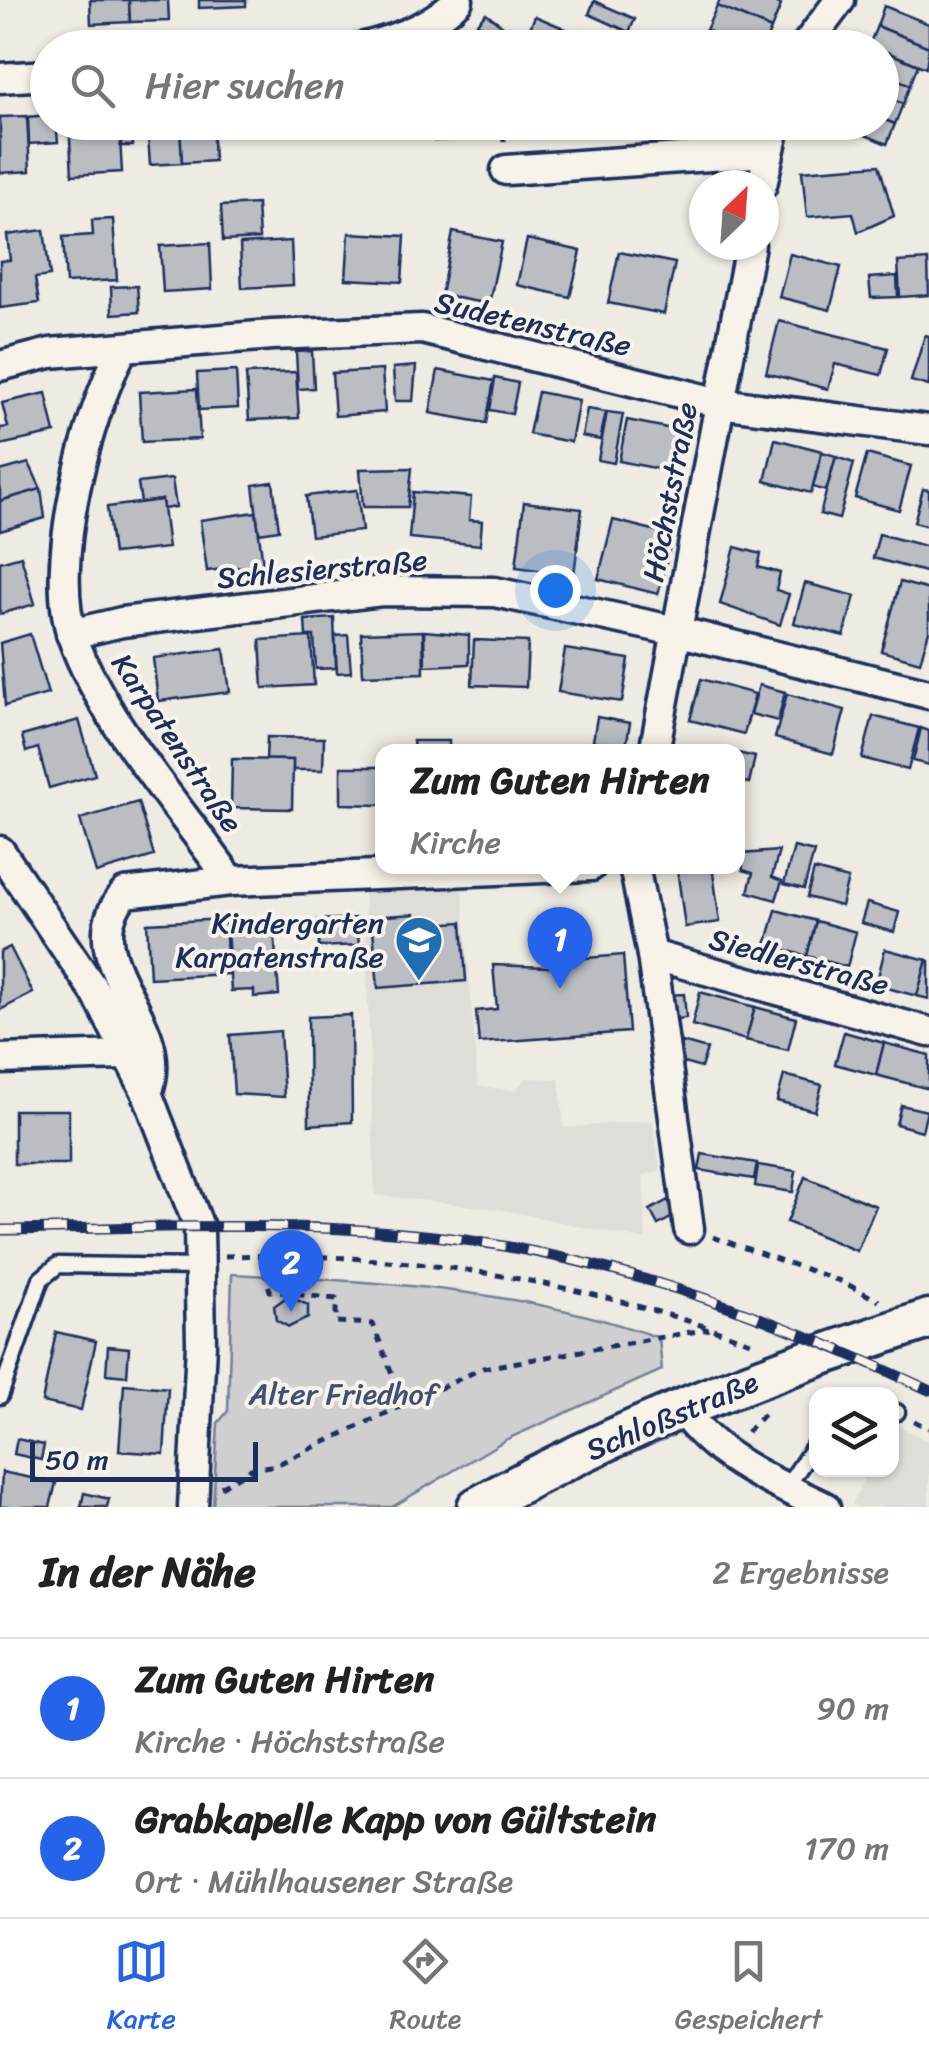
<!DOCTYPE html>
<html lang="de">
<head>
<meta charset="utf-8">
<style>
	:root { --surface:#fff; --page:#f6f6f6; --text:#222; --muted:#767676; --line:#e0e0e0; --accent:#2563eb }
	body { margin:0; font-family:Sriracha,sans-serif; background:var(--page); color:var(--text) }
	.controls { position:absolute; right:30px; bottom:30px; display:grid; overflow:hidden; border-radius:20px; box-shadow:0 2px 8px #0004 }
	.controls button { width:90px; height:90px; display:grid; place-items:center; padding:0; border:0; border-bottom:2px solid var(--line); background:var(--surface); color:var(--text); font:50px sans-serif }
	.compass { position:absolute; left:689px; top:170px; width:90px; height:90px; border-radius:50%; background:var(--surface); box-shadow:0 2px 8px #0004; rotate:25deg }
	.scale { position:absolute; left:30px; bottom:25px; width:228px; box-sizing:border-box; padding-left:10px; border:5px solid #1b2f5e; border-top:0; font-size:28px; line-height:35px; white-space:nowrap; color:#1b2f5e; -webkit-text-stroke:8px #f7f3e8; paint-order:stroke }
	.you { position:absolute; left:555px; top:590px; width:35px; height:35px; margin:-25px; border:8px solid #fff; border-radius:50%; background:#1a73e8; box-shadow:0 0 0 15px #1a73e833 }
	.badge { display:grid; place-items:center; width:65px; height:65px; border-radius:50%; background:var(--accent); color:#fff; font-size:32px; font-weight:700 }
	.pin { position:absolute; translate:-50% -82px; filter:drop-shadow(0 2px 5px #0008) }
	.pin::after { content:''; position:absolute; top:52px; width:35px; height:30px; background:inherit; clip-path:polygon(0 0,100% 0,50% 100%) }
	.popup { position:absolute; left:375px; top:744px; width:370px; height:130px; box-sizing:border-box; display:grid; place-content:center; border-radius:20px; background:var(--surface); filter:drop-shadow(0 2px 8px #0005); font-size:32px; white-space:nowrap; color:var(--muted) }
	.popup b { font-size:38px; color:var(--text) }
	.popup::after { content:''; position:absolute; left:50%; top:100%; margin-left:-20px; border:20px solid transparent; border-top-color:var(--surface) }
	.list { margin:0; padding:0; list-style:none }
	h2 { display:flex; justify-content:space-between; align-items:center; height:130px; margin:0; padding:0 40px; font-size:42px }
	h2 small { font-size:32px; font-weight:400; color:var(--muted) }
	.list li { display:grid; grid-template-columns:65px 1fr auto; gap:30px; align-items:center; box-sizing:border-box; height:140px; padding:0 40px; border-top:2px solid var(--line) }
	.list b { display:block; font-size:38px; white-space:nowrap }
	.list p { margin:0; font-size:32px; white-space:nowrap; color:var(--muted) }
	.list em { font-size:32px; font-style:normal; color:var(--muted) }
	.icon { flex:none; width:55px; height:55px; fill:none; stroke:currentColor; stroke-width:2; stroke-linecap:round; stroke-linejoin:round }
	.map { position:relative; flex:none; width:929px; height:1507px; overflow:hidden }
	.search { position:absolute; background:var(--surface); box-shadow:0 2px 8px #0004; left:30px; right:30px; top:30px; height:110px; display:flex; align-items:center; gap:25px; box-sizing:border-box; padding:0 35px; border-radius:55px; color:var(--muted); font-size:38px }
	.sheet { height:410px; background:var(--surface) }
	nav { display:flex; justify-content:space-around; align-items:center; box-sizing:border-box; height:140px; border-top:2px solid var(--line); background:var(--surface); font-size:28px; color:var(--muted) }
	nav a { display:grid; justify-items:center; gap:5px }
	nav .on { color:var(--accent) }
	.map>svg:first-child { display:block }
	.built { fill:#deddd8 }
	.green { fill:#cfcfcf; stroke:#757f96; stroke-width:2.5 }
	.building { fill:#babdc2; stroke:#1b2f5e; stroke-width:2.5 }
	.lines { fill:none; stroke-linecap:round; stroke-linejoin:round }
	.lane-casing { stroke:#1b2f5e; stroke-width:21 }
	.street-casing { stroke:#1b2f5e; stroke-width:35 }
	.secondary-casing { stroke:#1b2f5e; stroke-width:45 }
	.path { stroke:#1b2f5e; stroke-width:5; stroke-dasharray:8 8; stroke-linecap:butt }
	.lane { stroke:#f7f3e8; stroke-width:14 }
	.street { stroke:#f7f3e8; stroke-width:28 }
	.secondary { stroke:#f7f3e8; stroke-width:38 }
	.rail-casing { stroke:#1b2f5e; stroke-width:11 }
	.rail { stroke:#f7f3e8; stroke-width:8; stroke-dasharray:22; stroke-linecap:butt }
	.labels { text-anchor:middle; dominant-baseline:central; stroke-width:8; stroke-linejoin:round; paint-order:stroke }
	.street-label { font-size:30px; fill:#1b2f5e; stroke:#f7f3e8 }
	.poi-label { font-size:30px; fill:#1b2f5e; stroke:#f7f3e8; text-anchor:end }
	.park-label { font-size:30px; fill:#3f4f75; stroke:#f7f3e8 }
</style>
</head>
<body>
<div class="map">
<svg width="929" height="1507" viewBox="0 0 929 1507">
	<rect width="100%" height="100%" fill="#eeebe2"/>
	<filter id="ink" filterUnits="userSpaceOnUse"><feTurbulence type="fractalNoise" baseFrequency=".01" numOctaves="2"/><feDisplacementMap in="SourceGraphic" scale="20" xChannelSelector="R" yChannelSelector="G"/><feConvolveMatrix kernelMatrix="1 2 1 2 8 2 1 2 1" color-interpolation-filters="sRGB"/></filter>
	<g filter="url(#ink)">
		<!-- built -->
		<g class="built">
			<path d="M462,886L478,1086L515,1091L526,1078L559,1079L564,1128L653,1120L660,1171L643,1175L646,1240L498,1209L375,1195L364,889Z"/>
			<path d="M893,1422L929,1442V1507H857L852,1504L869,1470H892Z"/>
		</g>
		<!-- green -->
		<path class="green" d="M232,1274C376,1282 521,1288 659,1338L662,1370L507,1439L392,1507H213L218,1423L228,1411Z"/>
		<!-- building -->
		<g class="building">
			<path d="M90,0H129L130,22L91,24Z"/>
			<path d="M129,0H168L169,21L130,22Z"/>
			<path d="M199,0H246V6L199,8Z"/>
			<path d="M720,0H771L781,5L771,29L717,6Z"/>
			<path d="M594,1L635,19L629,32L589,14Z"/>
			<path d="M717,6L771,29L763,48H747L706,30Z"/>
			<path d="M884,6L929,24V47L877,26Z"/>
			<path d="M486,13L504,27L495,38L477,23Z"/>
			<path d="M535,16L561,27L552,48H522Z"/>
			<path d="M877,26L929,47L926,68L869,45Z"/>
			<path d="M561,27L587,38L583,48H552Z"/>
			<path d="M882,50L918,65L910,85L882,73Z"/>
			<path d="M882,73L910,85L903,104L882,96Z"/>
			<path d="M882,96L903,104L895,124L882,119Z"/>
			<path d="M48,115V122H56L58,142L29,144L28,117Z"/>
			<path d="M27,116L30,171L0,173V117Z"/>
			<path d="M882,119L895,124L887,144L834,122H882Z"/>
			<path d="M69,122H119L122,172L72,175Z"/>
			<path d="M120,122H132L133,146H121Z"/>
			<path d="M147,122H180L182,163L150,165Z"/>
			<path d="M180,122H212L214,161L182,163Z"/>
			<path d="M434,122H488L489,137L435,141Z"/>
			<path d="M879,165L894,216L858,232L853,213L807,217L802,171Z"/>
			<path d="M257,204L259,239L223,241L221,206Z"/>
			<path d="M113,219L117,280L66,283L63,237L93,235L92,220Z"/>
			<path d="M44,230L50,276L35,278L39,303L0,308V261L10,260L7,235Z"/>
			<path d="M453,232L502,242L489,304L441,295Z"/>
			<path d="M349,233L405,236L402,282L346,279Z"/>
			<path d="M527,239L581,251L570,297L517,285Z"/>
			<path d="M291,241L293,285L242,288L240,244Z"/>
			<path d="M210,243L212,289L163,292L160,246Z"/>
			<path d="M619,252L675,263L664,314L608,303Z"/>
			<path d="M790,254L841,267L830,310L779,297Z"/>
			<path d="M928,260L929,295L900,297L898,262Z"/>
			<path d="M897,276L898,297L871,298L869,278Z"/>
			<path d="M137,286L139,312L112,314L111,287Z"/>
			<path d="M779,321L888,348L881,375L835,364L828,389L766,373Z"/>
			<path d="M925,335L929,336V386L911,381Z"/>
			<path d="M312,351L314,388L298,389L296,352Z"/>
			<path d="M416,366L413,401H395L393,368Z"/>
			<path d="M382,370L385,412L335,416L332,373Z"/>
			<path d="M438,370L494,381L486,423L430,413Z"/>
			<path d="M236,371L238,408L199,410L197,373Z"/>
			<path d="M296,372L299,418L249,420L246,374Z"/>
			<path d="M495,378L518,383L512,414L490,410Z"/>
			<path d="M197,389L200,439L142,442L139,392Z"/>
			<path d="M538,392L579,400L571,442L529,434Z"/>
			<path d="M46,393L55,433L0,445V428L8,427L2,403Z"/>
			<path d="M587,409L606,412L600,440L582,436Z"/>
			<path d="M607,412L623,414L614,463L598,460Z"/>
			<path d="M627,420L677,430L669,471L619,461Z"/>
			<path d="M775,439L822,451L811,493L765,481Z"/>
			<path d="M822,452L836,456L826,491L813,487Z"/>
			<path d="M867,454L911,466L899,510L855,498Z"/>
			<path d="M836,457L854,463L839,519L820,514Z"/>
			<path d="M29,463L41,489L0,501V471Z"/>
			<path d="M412,468L408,507H363L360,469Z"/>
			<path d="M172,479L176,507L163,509L162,500L141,503L138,483Z"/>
			<path d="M273,482L279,530L259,533L253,485Z"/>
			<path d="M41,489L45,518L0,531V501Z"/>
			<path d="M923,489L929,490V526L914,522Z"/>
			<path d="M357,490L362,531L311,536L306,496Z"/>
			<path d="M413,492L471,497L469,520L482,521L480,545L409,538Z"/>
			<path d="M162,500L168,548L113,554L107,507Z"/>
			<path d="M524,502L582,509L574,575L516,567Z"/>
			<path d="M256,512L263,564L207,571L200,520Z"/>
			<path d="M613,520L673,535L658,594L598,579Z"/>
			<path d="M879,534L929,547V573L873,558Z"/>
			<path d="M735,547L761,554L758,567L780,573L776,590L789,594L780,625L720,604Z"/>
			<path d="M21,556L35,604L0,614V562Z"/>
			<path d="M900,582L929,590V631L920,662L881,651Z"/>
			<path d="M805,583L855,596L844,636L794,623Z"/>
			<path d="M334,618L336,668L316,669L314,636H306L305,620Z"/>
			<path d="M423,631L424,673L363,675L361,633Z"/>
			<path d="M424,631L469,635V664L425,666Z"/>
			<path d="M30,634L48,694L5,706L0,643Z"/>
			<path d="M348,635L351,672L337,673L335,636Z"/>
			<path d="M311,637L314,685L263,688L260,640Z"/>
			<path d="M474,640L528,642L526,687L472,685Z"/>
			<path d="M224,649L230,692L158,701L153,658Z"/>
			<path d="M565,649L629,659L622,702L558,692Z"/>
			<path d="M701,679L755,694L744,734L690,720Z"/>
			<path d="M759,685L785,692L778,721L751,714Z"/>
			<path d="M787,694L845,710L833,754L775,738Z"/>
			<path d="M873,716L919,728L908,770L862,758Z"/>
			<path d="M597,717L630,723L626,747L593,741Z"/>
			<path d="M79,720L95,775L49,788L38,748L26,752L22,736Z"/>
			<path d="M921,728L929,731V765L913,761Z"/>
			<path d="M267,737L324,738L323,770H293V760H266Z"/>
			<path d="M413,741H449V752H414Z"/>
			<path d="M738,753L755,757L749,783L738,781Z"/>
			<path d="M232,759L293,760L292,809L231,808Z"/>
			<path d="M341,767H382V805L341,804Z"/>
			<path d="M138,802L154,856L96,873L80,819Z"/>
			<path d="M794,847L814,852L804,889L784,884Z"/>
			<path d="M779,851L772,877L782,881L776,900L748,892L753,873L743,870L742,854Z"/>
			<path d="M712,866L720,922L685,927L677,868Z"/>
			<path d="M814,870L848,879L841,906L807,897Z"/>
			<path d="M867,903L899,912L894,932L861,923Z"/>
			<path d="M776,910L816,921L807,956L766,945Z"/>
			<path d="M414,914L415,925L462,922L466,981L378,988L372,917Z"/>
			<path d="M357,918L359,945L319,947L318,920Z"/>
			<path d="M225,919L228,974L150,978L147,923Z"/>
			<path d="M816,921L856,932L847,967L807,956Z"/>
			<path d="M252,927V933L274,931L279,995L254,997V990L231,991L227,929Z"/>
			<path d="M10,947L33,993L0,1010V952Z"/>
			<path d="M885,949L927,960L917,996L876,985Z"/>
			<path d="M623,955L629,1032L479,1043L476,1011L497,1009L493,965L550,967L549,961Z"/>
			<path d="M927,960L929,961V999L917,996Z"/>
			<path d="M700,992L755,1007L746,1040L692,1025Z"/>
			<path d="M684,994L686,1018L669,1020L667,995Z"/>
			<path d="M755,1007L796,1018L788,1050L746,1040Z"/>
			<path d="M351,1015L352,1122L309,1125L308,1017Z"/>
			<path d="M280,1031L284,1097L234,1094L230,1035Z"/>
			<path d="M844,1032L884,1043L876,1075L835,1064Z"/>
			<path d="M682,1042L707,1049L701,1068L676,1061Z"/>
			<path d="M884,1043L929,1055V1089L876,1075Z"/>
			<path d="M784,1075L822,1085L815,1111L777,1101Z"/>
			<path d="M901,1105L927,1111L922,1131L896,1124Z"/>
			<rect x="14" y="1110" width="55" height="54"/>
			<path d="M702,1154L757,1163L754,1179L699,1170Z"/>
			<path d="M758,1165L796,1171L793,1192L755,1186Z"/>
			<path d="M805,1177L876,1206L857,1251L787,1222Z"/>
			<path d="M668,1200L676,1215L658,1225L650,1210Z"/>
			<path d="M288,1296L308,1305V1318L289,1327L276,1320L274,1306Z"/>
			<path d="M56,1332L96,1341L81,1410L42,1402Z"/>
			<path d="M108,1346L129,1348L127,1376L106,1374Z"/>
			<path d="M124,1384L168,1388L164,1454L119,1451Z"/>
			<path d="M17,1439L44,1445L41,1460L14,1454Z"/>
			<path d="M2,1472L56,1483L50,1507H0Z"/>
			<path d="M84,1493L109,1499L107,1507H81Z"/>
		</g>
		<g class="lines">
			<!-- lane casing -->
			<g class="lane-casing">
				<g id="lane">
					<path d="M0,1396L41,1279L58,1265L202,1267"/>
					<path d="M892,1411L897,1412"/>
					<path d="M786,1488L816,1443"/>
				</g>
			</g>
			<!-- street casing -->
			<g class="street-casing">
				<g id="street">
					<path d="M361,48C395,40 433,26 458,0"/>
					<path d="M804,48L840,0"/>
					<path d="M0,78L48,75"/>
					<path d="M506,170L768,152"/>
					<path d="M762,185L776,122"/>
					<path d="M122,350C87,415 47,566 73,638C101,719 181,809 231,881L591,866"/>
					<path d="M0,366L50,353L272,335L422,329L720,403L929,430"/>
					<path d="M71,634L122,622L382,591L495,592L676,631L929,694"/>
					<path d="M654,752L750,245"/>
					<path d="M0,851L98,996L147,1093L199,1227L201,1344L193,1507"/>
					<path d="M634,866L652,955L689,1229"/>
					<path d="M652,955L929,1032"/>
					<path d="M0,1059L124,1055"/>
					<path d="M147,1093C177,1021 67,958 125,893L231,881"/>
					<path d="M682,1410C718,1460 771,1481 825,1507"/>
				</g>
			</g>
			<!-- secondary casing -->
			<g class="secondary-casing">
				<path id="secondary" d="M477,1507C619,1427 775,1369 929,1319"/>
			</g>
			<!-- path -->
			<g class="path">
				<path d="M470,29L496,48"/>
				<path d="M502,122L504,142"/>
				<path d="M713,1237L843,1282L879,1301"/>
				<path d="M260,1255L270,1291L336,1299V1322L373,1324L404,1405"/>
				<path d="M225,1256C406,1251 583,1281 753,1343"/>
				<path d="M914,1421L929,1429"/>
				<path d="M747,1432L767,1411"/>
				<path d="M221,1487L251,1469L276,1465L483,1368L709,1329"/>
			</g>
			<!-- lane -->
			<use href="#lane" class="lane"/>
			<!-- street -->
			<use href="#street" class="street"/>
			<!-- secondary -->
			<use href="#secondary" class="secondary"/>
			<!-- rail casing -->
			<g class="rail-casing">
				<path id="rail" d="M0,1230C141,1228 283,1221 424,1235C603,1253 768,1315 929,1390"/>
			</g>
			<!-- rail -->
			<use href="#rail" class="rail"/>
		</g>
	</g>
	<!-- icons -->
	<defs>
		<g id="school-pin" transform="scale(2.5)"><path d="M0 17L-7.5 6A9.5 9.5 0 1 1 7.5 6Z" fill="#1f6fb2" stroke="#f7f3e8"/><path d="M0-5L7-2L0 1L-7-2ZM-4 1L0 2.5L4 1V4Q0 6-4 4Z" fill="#fff"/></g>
	</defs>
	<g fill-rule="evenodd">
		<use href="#school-pin" x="419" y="940"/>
	</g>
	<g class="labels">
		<!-- street labels -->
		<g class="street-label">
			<text transform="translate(533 324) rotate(13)">Sudetenstraße</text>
			<text transform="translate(670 492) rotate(-79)">Höchststraße</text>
			<text transform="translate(322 569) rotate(-5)">Schlesierstraße</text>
			<text transform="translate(177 743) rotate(56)">Karpatenstraße</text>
			<text transform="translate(799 962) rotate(15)">Siedlerstraße</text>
			<text transform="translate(672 1416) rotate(-23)">Schloßstraße</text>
		</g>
		<!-- poi labels -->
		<g class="poi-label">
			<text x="384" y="923">Kindergarten<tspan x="384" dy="34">Karpatenstraße</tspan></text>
		</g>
		<!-- park labels -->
		<g class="park-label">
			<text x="343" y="1394">Alter Friedhof</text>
		</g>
	</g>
</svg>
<div class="controls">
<button><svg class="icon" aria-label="layers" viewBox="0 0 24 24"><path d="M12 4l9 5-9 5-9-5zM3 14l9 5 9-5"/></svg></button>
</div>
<svg class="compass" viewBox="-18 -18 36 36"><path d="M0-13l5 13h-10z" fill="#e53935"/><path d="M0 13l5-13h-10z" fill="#767676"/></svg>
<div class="scale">50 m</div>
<div class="you"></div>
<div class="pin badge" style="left:560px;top:989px">1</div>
<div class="popup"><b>Zum Guten Hirten</b>Kirche</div>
<div class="pin badge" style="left:291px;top:1312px">2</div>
<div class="search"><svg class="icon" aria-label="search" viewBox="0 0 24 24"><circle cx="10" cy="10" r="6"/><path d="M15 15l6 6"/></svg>Hier suchen</div>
</div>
<section class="sheet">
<h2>In der Nähe<small>2 Ergebnisse</small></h2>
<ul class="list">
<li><span class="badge">1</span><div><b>Zum Guten Hirten</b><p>Kirche · Höchststraße</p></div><em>90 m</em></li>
<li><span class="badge">2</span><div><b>Grabkapelle Kapp von Gültstein</b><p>Ort · Mühlhausener Straße</p></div><em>170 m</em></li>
</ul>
</section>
<nav>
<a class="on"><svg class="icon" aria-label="map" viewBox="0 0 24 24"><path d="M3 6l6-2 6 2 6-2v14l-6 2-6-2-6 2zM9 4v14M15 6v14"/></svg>Karte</a>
<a><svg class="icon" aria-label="directions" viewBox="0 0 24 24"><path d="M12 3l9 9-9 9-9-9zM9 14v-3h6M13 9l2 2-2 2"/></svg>Route</a>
<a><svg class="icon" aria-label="saved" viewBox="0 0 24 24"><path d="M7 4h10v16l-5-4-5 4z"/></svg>Gespeichert</a>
</nav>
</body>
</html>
